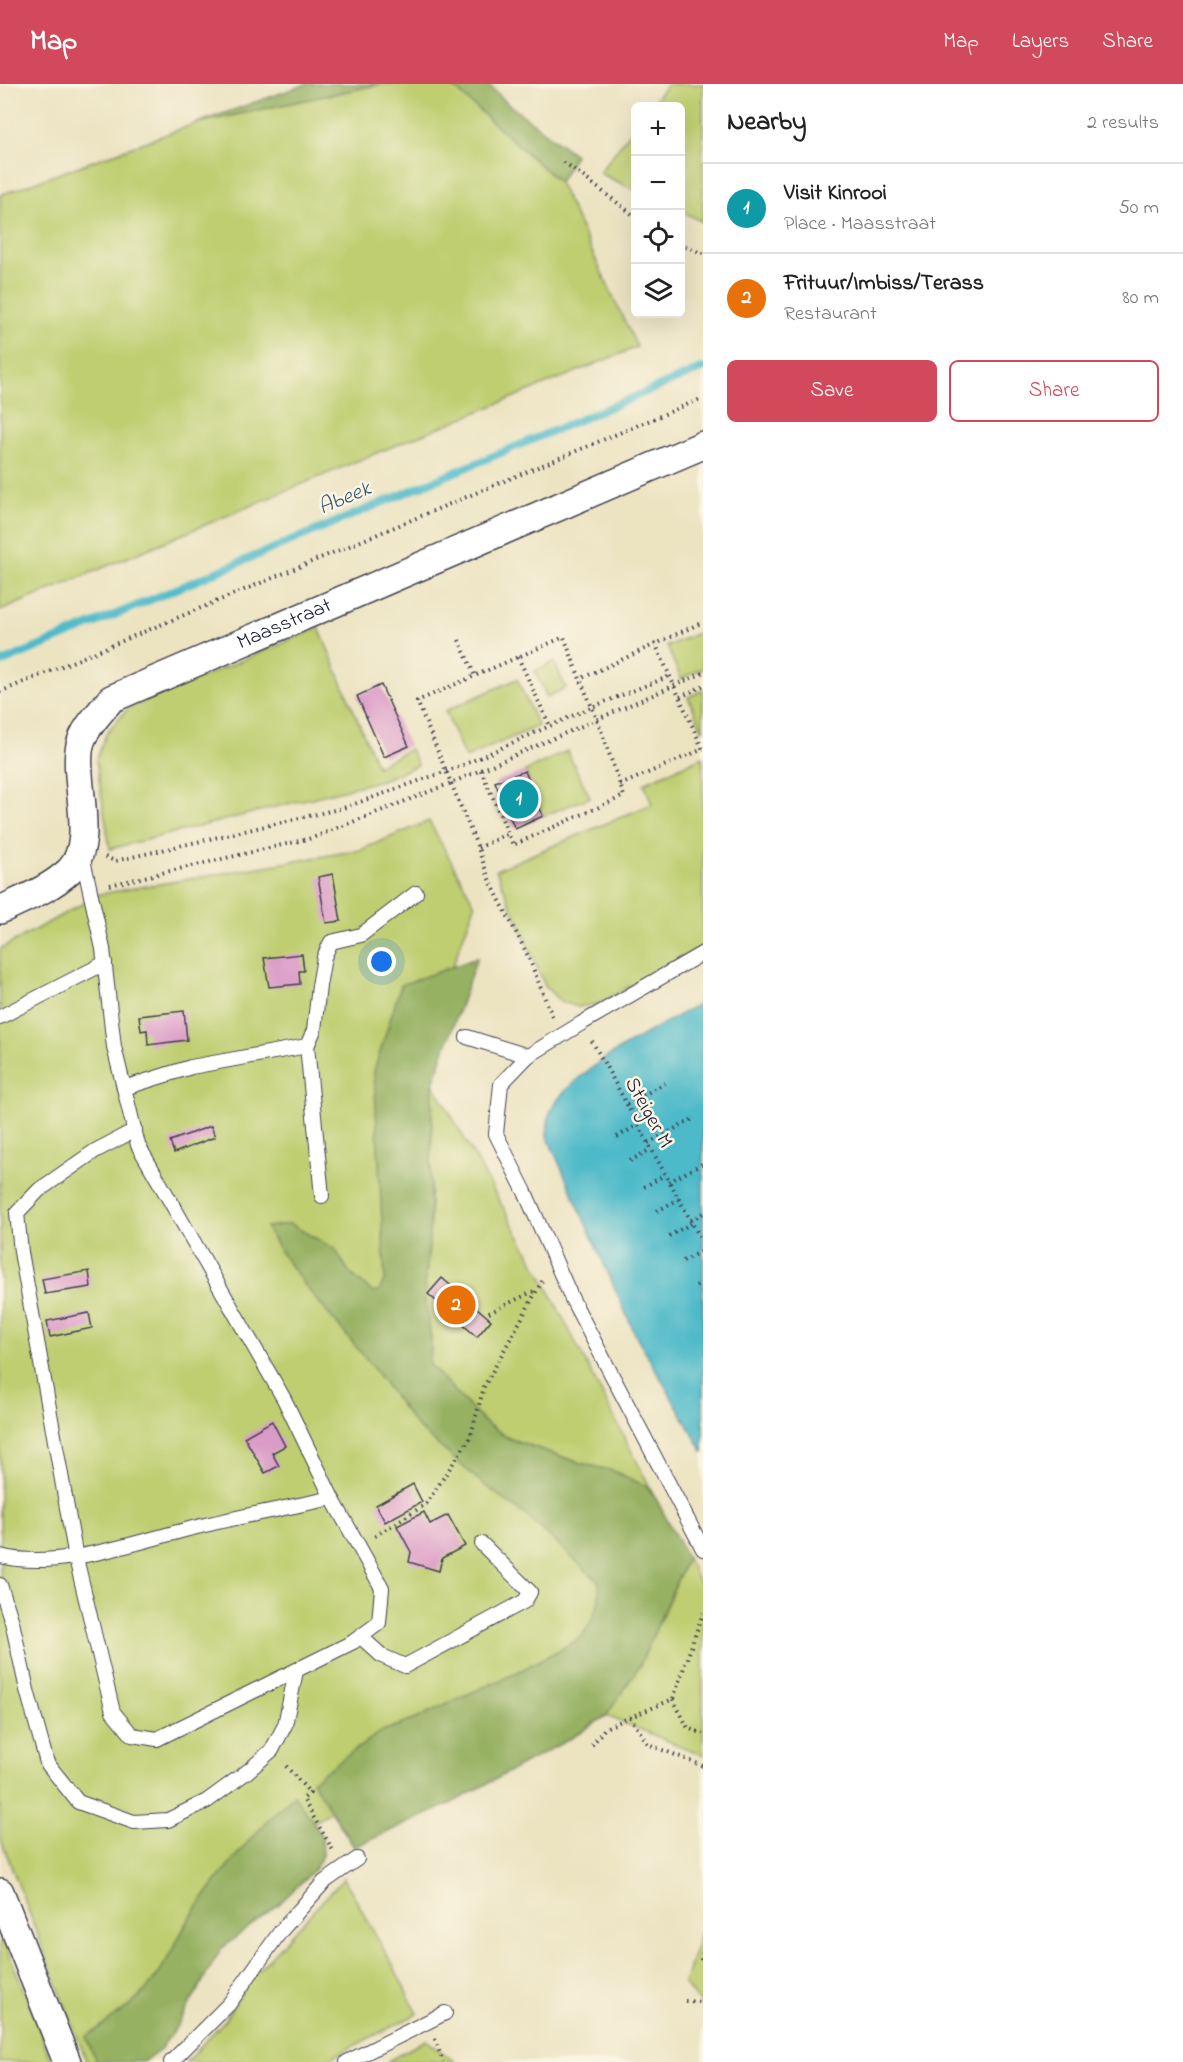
<!DOCTYPE html>
<html lang="en">
<head>
<meta charset="utf-8">
<style>
	:root { --surface:#fff; --page:#f6f6f6; --text:#222; --muted:#767676; --line:#e0e0e0; --accent:#d1495b }
	body { margin:0; font-family:"Indie Flower",sans-serif; background:var(--page); color:var(--text) }
	.controls { position:absolute; right:18px; top:18px; display:grid; overflow:hidden; border-radius:9px; box-shadow:0 6px 24px #0002 }
	.controls button { width:54px; height:54px; display:grid; place-items:center; padding:0; border:0; border-bottom:2px solid var(--line); background:var(--surface); color:var(--text); font:30px sans-serif }
	.you { position:absolute; left:382px; top:878px; width:21px; height:21px; margin:-15px; border:4px solid #fff; border-radius:50%; background:#1a73e8; box-shadow:0 0 0 9px #1a73e833 }
	.badge { display:grid; place-items:center; width:39px; height:39px; border-radius:50%; background:var(--accent); color:#fff; font-size:20px; font-weight:700 }
	.pin { position:absolute; translate:-50% -50%; border:3px solid #fff; box-shadow:0 2px 6px #0006 }
	.list { margin:0; padding:0; list-style:none }
	h2 { display:flex; justify-content:space-between; align-items:center; height:78px; margin:0; padding:0 24px; font-size:26px }
	h2 small { font-size:20px; font-weight:400; color:var(--muted) }
	.list li { display:grid; grid-template-columns:39px 1fr auto; gap:18px; align-items:center; box-sizing:border-box; height:90px; padding:0 24px; border-top:2px solid var(--line) }
	.list b { display:block; font-size:22px; white-space:nowrap }
	.list p { margin:0; font-size:20px; white-space:nowrap; color:var(--muted) }
	.list em { font-size:20px; font-style:normal; color:var(--muted) }
	.actions { display:flex; gap:12px; padding:18px 24px }
	.actions a { flex:1; padding:14px 0; border:2px solid var(--accent); border-radius:9px; text-align:center; font-size:21px; color:var(--accent) }
	.actions .main { background:var(--accent); color:#fff }
	.icon { flex:none; width:33px; height:33px; fill:none; stroke:currentColor; stroke-width:2; stroke-linecap:round; stroke-linejoin:round }
	.map { position:relative; flex:none; width:703px; height:1978px; overflow:hidden }
	header { display:flex; align-items:center; gap:36px; box-sizing:border-box; height:84px; padding:0 30px; background:var(--accent); color:#fff }
	header strong { font-size:28px }
	nav { display:flex; gap:33px; margin-inline-start:auto; font-size:21px }
	main { display:flex }
	aside { flex:1; background:var(--surface) }
	.map>svg:first-child { display:block }
	.green { fill:#bece70; stroke:#707856; stroke-width:1.5 }
	.forest { fill:#96b162; stroke:#5c6a4e; stroke-width:1.5 }
	.water { fill:#4ebac9; stroke:#386e82; stroke-width:1.5 }
	.lines { fill:none; stroke-linecap:round; stroke-linejoin:round }
	.stream { stroke:#4ebac9; stroke-width:8 }
	.building { fill:#db9bc7 }
	.service-casing { stroke:#403f4f; stroke-width:16 }
	.minor-casing { stroke:#403f4f; stroke-width:30 }
	.path { stroke:#403f4f; stroke-width:4; stroke-dasharray:1.5 4.5; stroke-linecap:butt }
	.service { stroke:#fff; stroke-width:14 }
	.minor { stroke:#fff; stroke-width:27 }
	.labels { text-anchor:middle; dominant-baseline:central; stroke-width:5; stroke-linejoin:round; paint-order:stroke }
	.street-label { font-size:21px; fill:#22223b; stroke:#fcf5e5 }
	.water-label { font-size:22px; font-style:italic; fill:#31576d; stroke:#fcf5e5 }
</style>
</head>
<body>
<header>
<strong>Map</strong>
<nav><a>Map</a><a>Layers</a><a>Share</a></nav>
</header>
<main>
<div class="map">
<svg width="703" height="1978" viewBox="0 0 703 1978">
	<rect width="100%" height="100%" fill="#fcf5e5"/>
	<filter id="ink" filterUnits="userSpaceOnUse"><feTurbulence type="fractalNoise" baseFrequency=".0167" numOctaves="2"/><feDisplacementMap in="SourceGraphic" scale="12" xChannelSelector="R" yChannelSelector="G"/><feConvolveMatrix kernelMatrix="1 2 1 2 8 2 1 2 1" color-interpolation-filters="sRGB"/></filter>
	<filter id="wash" filterUnits="userSpaceOnUse"><feTurbulence type="fractalNoise" baseFrequency=".008" numOctaves="4" result="noise"/><feDisplacementMap in="SourceGraphic" scale="24" xChannelSelector="R" yChannelSelector="G"/><feGaussianBlur stdDeviation="1.35" result="paint"/><feColorMatrix in="noise" values="0 0 0 0 0 0 0 0 0 0 0 0 0 0 0 0 0 1.4 0 .05"/><feComposite in="paint" operator="in"/></filter>
	<g filter="url(#wash)">
		<rect width="100%" height="100%" fill="#ece3c1"/>
		<!-- green -->
		<g class="green">
			<path d="M381,0H450L559,98L637,263L369,372L0,527V111L197,39Z"/>
			<path d="M668,0H703V138L681,127L680,22H650Z"/>
			<path d="M635,42V106L599,89Z"/>
			<path d="M319,544L377,682L410,665L418,681L382,696L110,765L96,676L107,648L128,624Z"/>
			<path d="M703,547V584L681,595L667,562Z"/>
			<path d="M554,578L566,604L547,613L535,587Z"/>
			<path d="M517,595L538,642L465,674L445,627Z"/>
			<path d="M703,606V647L688,613Z"/>
			<path d="M567,667L590,713L543,732L525,687Z"/>
			<path d="M703,673V862L598,920L578,923L560,917L545,902L496,786L652,720L644,699Z"/>
			<path d="M429,737L475,821L410,997L397,1253L433,1318L636,1478L582,1602L380,1694L298,1749L102,1978H87L0,1753V865L100,810L360,766Z"/>
			<path d="M433,999L541,1191L654,1411L646,1402L613,1387L580,1379L508,1354L483,1337L430,1281L431,1255L424,1212L429,1161Z"/>
			<path d="M687,1474L703,1506V1671L606,1632L640,1581Z"/>
			<path d="M344,1794L397,1889L417,1930L322,1978H186L225,1936L250,1895Z"/>
			<path d="M703,1840V1922L684,1900Z"/>
			<path d="M0,1847L52,1978H0Z"/>
			<path d="M426,1956L455,1978H386Z"/>
		</g>
		<!-- forest -->
		<g class="forest">
			<path d="M306,0H381L197,39Z"/>
			<path d="M450,0H488L508,20L575,71L559,98Z"/>
			<path d="M477,874L433,999L429,1161L424,1212L431,1255L430,1281L483,1337L508,1354L580,1379L613,1387L646,1402L654,1411L687,1474L640,1581L606,1632L573,1653L448,1721L354,1763L312,1697L382,1647L416,1635L454,1616L512,1591L572,1559L583,1551L592,1535L599,1517V1498L528,1433L483,1400L416,1342L368,1277L307,1204L282,1170L266,1143L290,1140L335,1165L349,1188L373,1209L379,1207L385,1195L374,987L401,901Z"/>
			<path d="M294,1711L313,1737L322,1753L323,1771L314,1786L278,1821L221,1865L179,1939L159,1967L143,1978H96L86,1953C108,1937 133,1922 150,1901C167,1881 176,1856 190,1834C220,1788 254,1748 294,1711Z"/>
		</g>
		<!-- water -->
		<path class="water" d="M703,918V1368L635,1250L547,1052C548,1045 547,1036 550,1029C566,988 663,940 703,918Z"/>
		<g class="lines">
			<!-- stream -->
			<path class="stream" d="M0,579L703,284"/>
		</g>
		<g id="blocks">
			<!-- building -->
			<g class="building">
				<path d="M381,601L409,662L384,673L357,612Z"/>
				<path d="M525,687L543,732L515,745L495,698Z"/>
				<path d="M333,790L341,837L326,839L318,793Z"/>
				<path d="M302,870L304,887H299L300,900L269,903L264,874Z"/>
				<path d="M184,927L187,956L148,961L147,946L141,947L139,932Z"/>
				<path d="M211,1042L215,1053L174,1069L170,1057Z"/>
				<path d="M89,1187L91,1203L45,1210L42,1195Z"/>
				<path d="M442,1194L491,1236L477,1253L428,1210Z"/>
				<path d="M89,1229L92,1244L50,1253L47,1237Z"/>
				<path d="M272,1337L285,1362L272,1369L279,1382L265,1389L244,1353Z"/>
				<path d="M413,1400L422,1418L385,1438L376,1421Z"/>
				<path d="M424,1428L430,1440L448,1431L465,1462L442,1474L439,1487L409,1478L411,1468L397,1442Z"/>
			</g>
		</g>
	</g>
	<g filter="url(#ink)">
		<use href="#blocks" fill-opacity="0" stroke="#403f4f" stroke-width="1.5"/>
		<g class="lines">
			<!-- service casing -->
			<g class="service-casing">
				<g id="service">
					<path d="M82,771L103,865L114,963L138,1061L284,1315L332,1414L382,1504L379,1539L353,1558L157,1655L132,1651L113,1628L76,1474L21,1168L17,1129L39,1106L95,1067L135,1046"/>
					<path d="M703,869L582,939L528,972L501,1000L496,1050L525,1108L572,1215L703,1465"/>
					<path d="M0,933L105,879"/>
					<path d="M467,953L528,972"/>
					<path d="M307,962L322,1112"/>
					<path d="M124,1004L191,983L307,962L314,946L319,902L324,873L331,858L361,851L416,809"/>
					<path d="M0,1472C60,1487 138,1457 197,1443C242,1432 287,1424 332,1414"/>
					<path d="M0,1501L12,1538L27,1606L47,1679L78,1718L134,1738L168,1736L207,1717L248,1687L272,1666L285,1641L296,1587"/>
					<path d="M361,1553L382,1572L405,1582L525,1517L530,1508L482,1460"/>
					<path d="M171,1978L229,1920L280,1848L324,1798L357,1775"/>
					<path d="M347,1978L445,1929"/>
				</g>
			</g>
			<!-- minor casing -->
			<g class="minor-casing">
				<g id="minor">
					<path id="s1" d="M0,826C23,815 50,805 69,787C98,758 72,697 80,661C84,644 101,628 111,615L703,361"/>
					<path d="M0,1808L67,1978"/>
				</g>
			</g>
			<!-- path -->
			<g class="path">
				<path d="M564,78L636,133"/>
				<path d="M680,160L703,170"/>
				<path d="M459,556L475,592"/>
				<path d="M655,559L703,666"/>
				<path d="M518,573L550,642"/>
				<path d="M0,608L703,314"/>
				<path d="M680,613L703,602"/>
				<path d="M481,686L513,761L624,712L597,635L580,595"/>
				<path d="M620,701L703,665"/>
				<path d="M478,764L507,750"/>
				<path d="M105,773L115,777L343,724L461,682L592,623L670,592"/>
				<path d="M110,801L312,754L451,699L703,589"/>
				<path d="M552,932L528,872L489,795L478,764L417,617L564,553L580,595L703,538"/>
				<path d="M592,957L703,1159"/>
				<path d="M627,1020L669,997"/>
				<path d="M617,1053L638,1041"/>
				<path d="M648,1059L693,1035"/>
				<path d="M630,1077L651,1065"/>
				<path d="M669,1098L703,1079"/>
				<path d="M644,1103L665,1091"/>
				<path d="M657,1127L679,1115"/>
				<path d="M691,1136L703,1129"/>
				<path d="M669,1152L692,1139"/>
				<path d="M683,1177L703,1166"/>
				<path d="M696,1202L703,1198"/>
				<path d="M489,1229L536,1206"/>
				<path d="M375,1452L426,1420L470,1354L484,1303L542,1197"/>
				<path d="M673,1615L688,1644L703,1650"/>
				<path d="M630,1633L648,1660L703,1682"/>
				<path d="M592,1661L605,1644L673,1615L703,1529"/>
				<path d="M286,1682L310,1709L303,1715L334,1768"/>
				<path d="M703,1869L700,1878L703,1880"/>
				<path d="M685,1917L703,1918"/>
				<path d="M435,1955L443,1978"/>
			</g>
			<!-- service -->
			<use href="#service" class="service"/>
			<!-- minor -->
			<use href="#minor" class="minor"/>
		</g>
	</g>
	<g class="labels">
		<!-- street labels -->
		<g class="street-label">
			<text stroke="none"><textPath href="#s1" startOffset="454">Maasstraat</textPath></text>
			<text transform="translate(648 1029) rotate(61)">Steiger M</text>
		</g>
		<!-- water labels -->
		<g class="water-label">
			<text transform="translate(345 415) rotate(-23)">Abeek</text>
		</g>
	</g>
</svg>
<div class="controls">
<button>+</button>
<button>−</button>
<button><svg class="icon" aria-label="locate" viewBox="0 0 24 24"><circle cx="12" cy="12" r="6"/><path d="M12 2v4M12 18v4M2 12h4M18 12h4"/></svg></button>
<button><svg class="icon" aria-label="layers" viewBox="0 0 24 24"><path d="M12 4l9 5-9 5-9-5zM3 14l9 5 9-5"/></svg></button>
</div>
<div class="you"></div>
<div class="pin badge" style="left:519px;top:715px;background:#0f9aa8">1</div>
<div class="pin badge" style="left:456px;top:1221px;background:#e8710a">2</div>
</div>
<aside>
<h2>Nearby<small>2 results</small></h2>
<ul class="list">
<li><span class="badge" style="background:#0f9aa8">1</span><div><b>Visit Kinrooi</b><p>Place · Maasstraat</p></div><em>50 m</em></li>
<li><span class="badge" style="background:#e8710a">2</span><div><b>Frituur/Imbiss/Terass</b><p>Restaurant</p></div><em>80 m</em></li>
</ul>
<div class="actions"><a class="main">Save</a><a>Share</a></div>
</aside>
</main>
</body>
</html>
